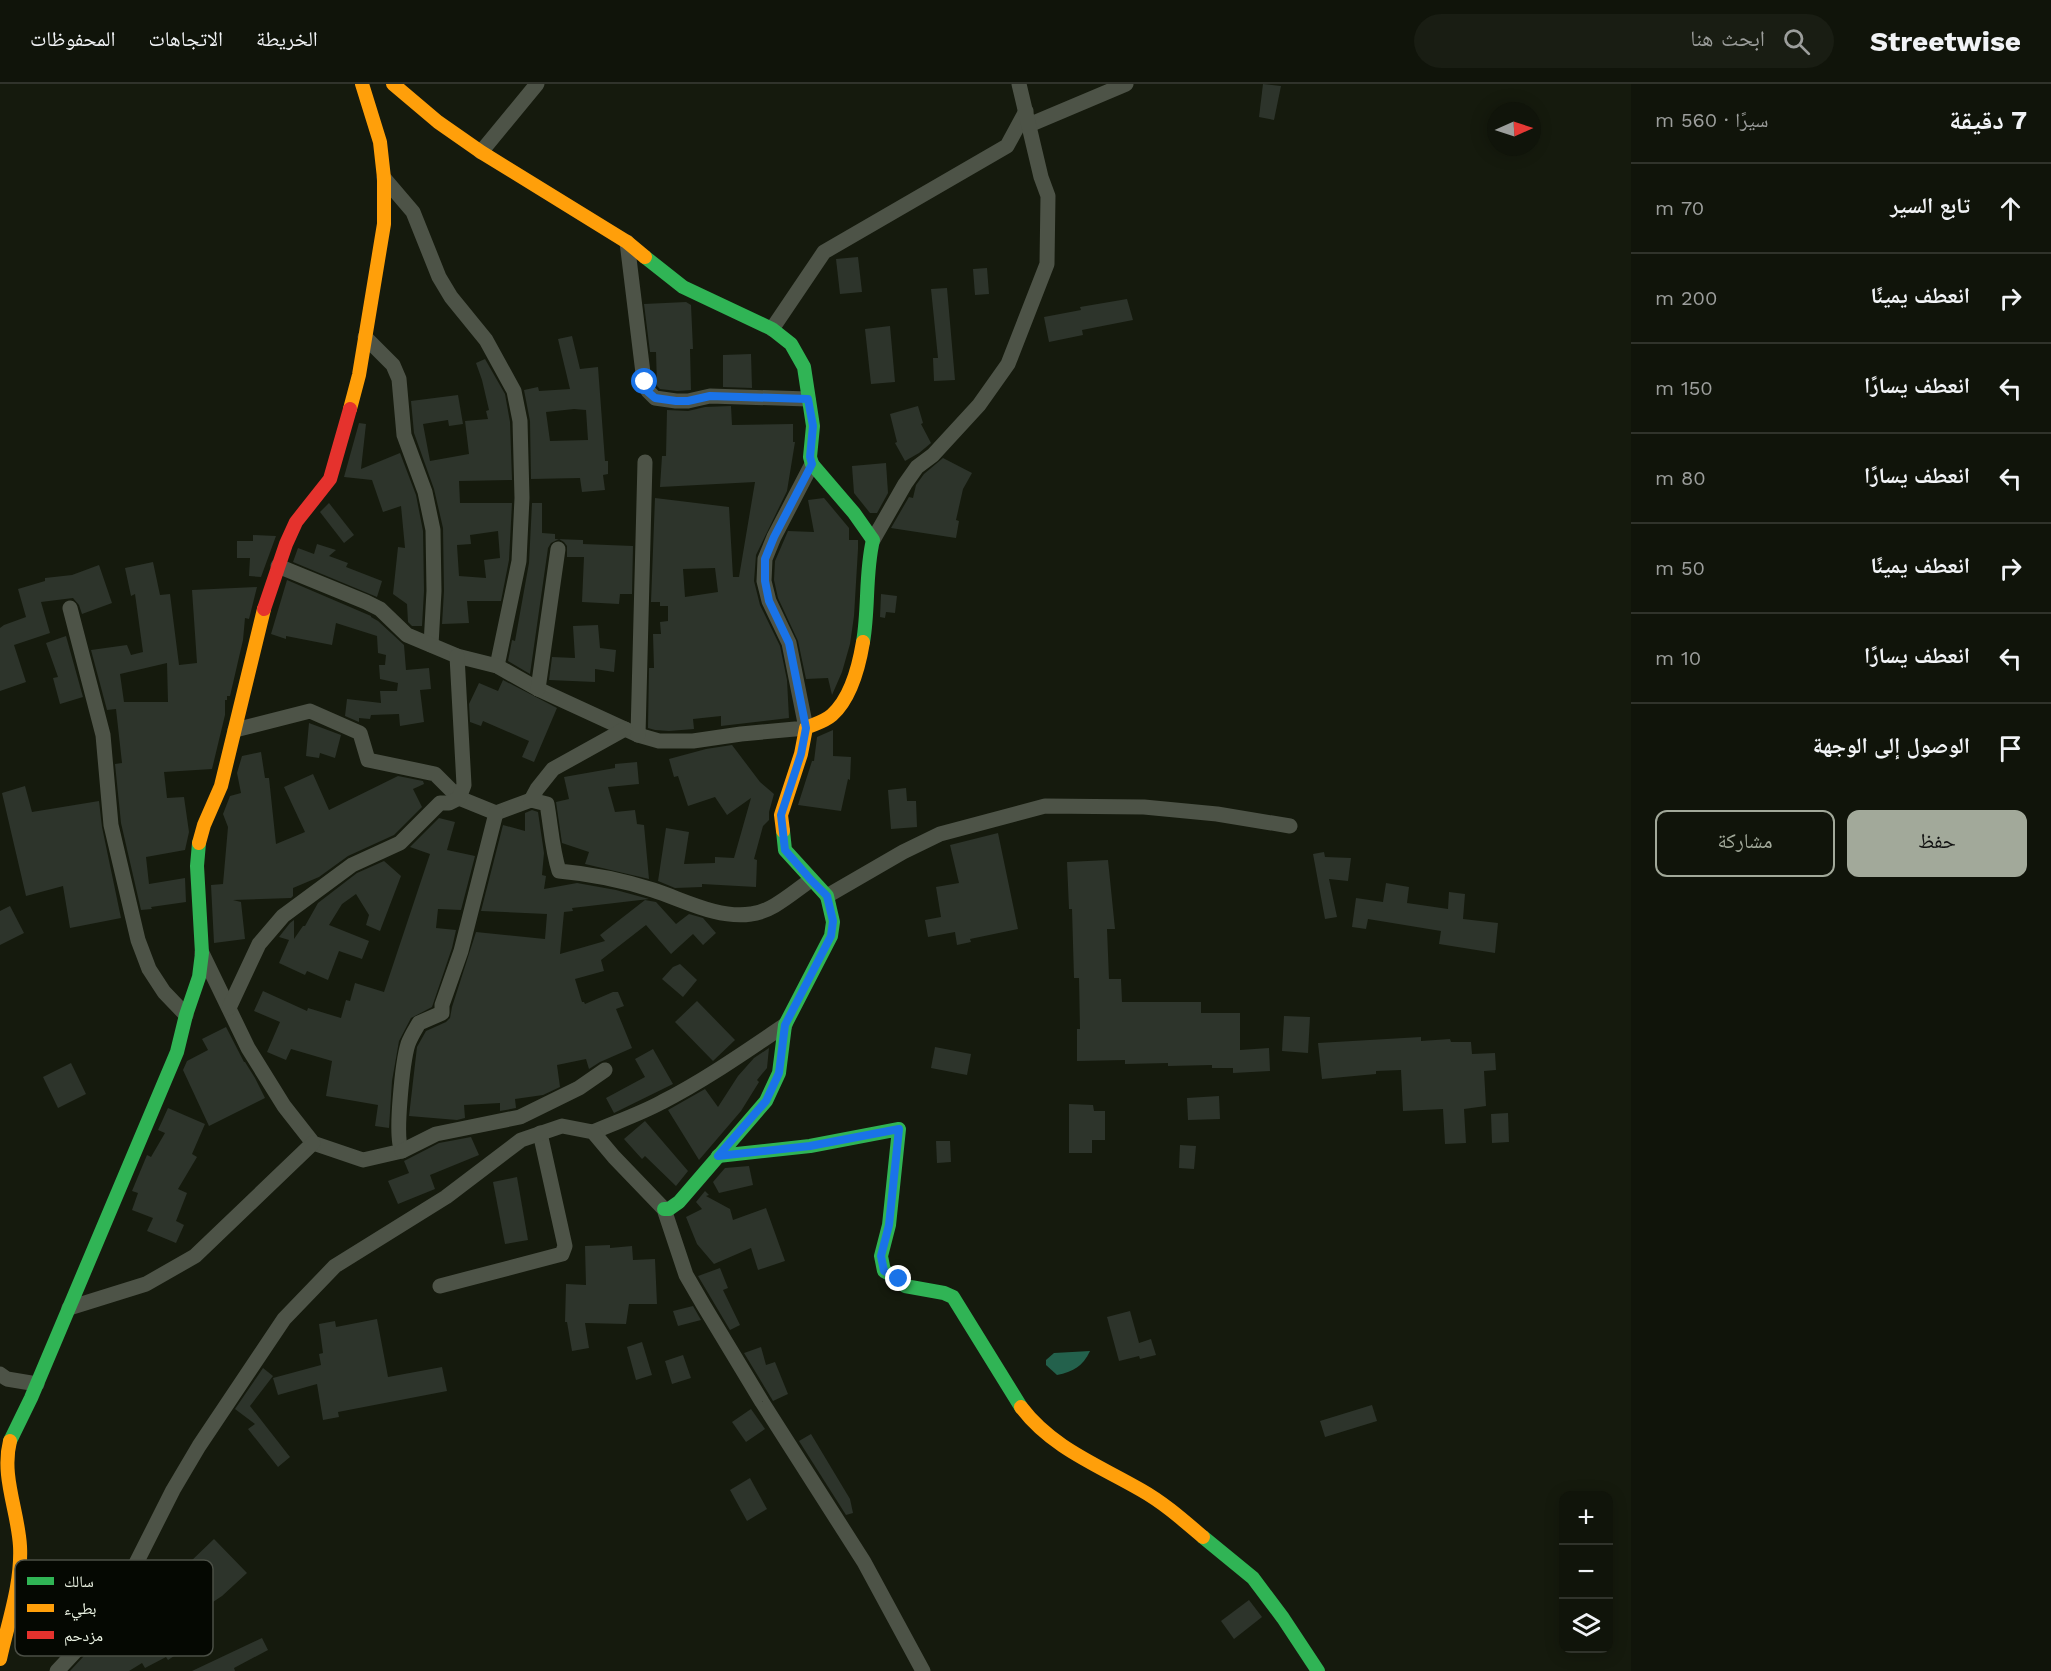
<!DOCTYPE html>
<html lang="ar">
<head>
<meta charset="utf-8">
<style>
	:root { --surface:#10140a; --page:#191d13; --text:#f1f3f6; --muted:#9c9e9c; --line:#30332b; --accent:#a2a99a }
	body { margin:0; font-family:"Work Sans","Noto Naskh Arabic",sans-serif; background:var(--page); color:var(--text); direction:rtl }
	.controls { position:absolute; right:18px; bottom:18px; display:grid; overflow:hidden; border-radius:12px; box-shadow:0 3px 15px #0003 }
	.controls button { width:54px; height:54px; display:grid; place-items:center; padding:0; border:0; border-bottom:2px solid var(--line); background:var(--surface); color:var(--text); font:30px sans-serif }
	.compass { position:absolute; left:1487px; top:18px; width:54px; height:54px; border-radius:50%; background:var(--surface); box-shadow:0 3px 15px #0003; rotate:87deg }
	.stop { position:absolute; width:18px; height:18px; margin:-14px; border:4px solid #1a73e8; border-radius:50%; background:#fff }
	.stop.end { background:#1a73e8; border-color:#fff; box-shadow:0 2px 6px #0008 }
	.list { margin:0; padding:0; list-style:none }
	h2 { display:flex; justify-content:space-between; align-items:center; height:78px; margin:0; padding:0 24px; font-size:26px }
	h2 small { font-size:20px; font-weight:400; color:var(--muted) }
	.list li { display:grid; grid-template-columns:39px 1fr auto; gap:18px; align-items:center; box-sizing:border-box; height:90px; padding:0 24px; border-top:2px solid var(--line) }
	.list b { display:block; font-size:22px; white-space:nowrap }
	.list em { font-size:20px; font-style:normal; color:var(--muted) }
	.actions { display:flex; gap:12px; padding:18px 24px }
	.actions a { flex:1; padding:14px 0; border:2px solid var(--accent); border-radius:12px; text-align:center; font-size:21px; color:var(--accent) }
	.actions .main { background:var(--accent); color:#111 }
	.icon { flex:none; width:33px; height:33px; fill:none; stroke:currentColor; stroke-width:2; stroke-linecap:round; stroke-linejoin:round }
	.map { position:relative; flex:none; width:1631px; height:1587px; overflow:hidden; direction:ltr }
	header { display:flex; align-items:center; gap:36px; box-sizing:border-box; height:84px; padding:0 30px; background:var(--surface); border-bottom:2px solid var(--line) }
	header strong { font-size:28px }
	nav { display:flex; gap:33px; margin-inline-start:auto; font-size:21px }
	.search { width:420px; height:54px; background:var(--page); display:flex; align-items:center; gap:15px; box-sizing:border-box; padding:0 21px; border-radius:33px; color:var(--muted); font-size:22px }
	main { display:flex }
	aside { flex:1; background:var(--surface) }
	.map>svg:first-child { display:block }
	.water { fill:#23614c }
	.building { fill:#2d342b; fill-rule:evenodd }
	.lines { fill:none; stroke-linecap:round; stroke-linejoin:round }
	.street { stroke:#4d5347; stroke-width:15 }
	.fast { stroke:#30b455; stroke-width:14 }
	.slow { stroke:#ff9f0a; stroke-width:14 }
	.jam { stroke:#e5322d; stroke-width:14 }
	.route { stroke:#1a73e8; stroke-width:8 }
	.key { fill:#050802; stroke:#4b4f46; stroke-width:1.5 }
	.key-label { font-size:16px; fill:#eef6e6 }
</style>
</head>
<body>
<header>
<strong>Streetwise</strong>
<div class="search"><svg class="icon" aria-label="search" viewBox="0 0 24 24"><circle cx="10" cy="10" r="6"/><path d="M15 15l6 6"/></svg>ابحث هنا</div>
<nav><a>الخريطة</a><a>الاتجاهات</a><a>المحفوظات</a></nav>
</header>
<main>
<aside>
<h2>7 دقيقة<small>سيرًا · 560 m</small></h2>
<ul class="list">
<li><svg class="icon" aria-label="ahead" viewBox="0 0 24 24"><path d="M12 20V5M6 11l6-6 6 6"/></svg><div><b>تابع السير</b></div><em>70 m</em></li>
<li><svg class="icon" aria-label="right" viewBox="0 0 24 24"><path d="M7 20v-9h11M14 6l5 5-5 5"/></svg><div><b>انعطف يمينًا</b></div><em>200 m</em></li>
<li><svg class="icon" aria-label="left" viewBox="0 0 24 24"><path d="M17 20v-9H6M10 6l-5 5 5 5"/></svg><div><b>انعطف يسارًا</b></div><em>150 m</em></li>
<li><svg class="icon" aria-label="left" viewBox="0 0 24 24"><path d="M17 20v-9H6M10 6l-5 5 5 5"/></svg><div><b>انعطف يسارًا</b></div><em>80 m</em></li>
<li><svg class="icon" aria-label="right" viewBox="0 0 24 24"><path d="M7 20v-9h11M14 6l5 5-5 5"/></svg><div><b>انعطف يمينًا</b></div><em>50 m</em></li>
<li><svg class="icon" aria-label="left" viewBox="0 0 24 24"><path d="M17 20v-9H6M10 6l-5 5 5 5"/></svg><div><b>انعطف يسارًا</b></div><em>10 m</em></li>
<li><svg class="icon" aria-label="arrive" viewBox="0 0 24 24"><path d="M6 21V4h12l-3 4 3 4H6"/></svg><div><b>الوصول إلى الوجهة</b></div></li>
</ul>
<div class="actions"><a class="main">حفظ</a><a>مشاركة</a></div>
</aside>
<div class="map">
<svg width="1631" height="1587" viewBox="0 0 1631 1587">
	<rect width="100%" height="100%" fill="#151a0d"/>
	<!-- water -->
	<path class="water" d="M1090,1267C1083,1282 1073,1288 1057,1291L1046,1281V1276L1054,1269Z"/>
	<!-- building -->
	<g class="building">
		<path d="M1263,0L1281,2L1274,36L1259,33Z"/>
		<path d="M858,173L862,208L840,210L836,175Z"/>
		<path d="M987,184L989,210L975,211L973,185Z"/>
		<path d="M947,204L955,296L934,297L933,274H938L931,205Z"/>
		<path d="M1127,215L1133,236L1082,246L1083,251L1049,258L1044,233L1081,226L1080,223Z"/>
		<path d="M686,218L691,221L693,265H690L691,306L677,307L660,305L657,302L656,268H650L644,220Z"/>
		<path d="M890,242L895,298L871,300L865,245Z"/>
		<path d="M572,252L580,285L598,283L605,377H608V390L603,391L605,406L582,408L580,394L531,395L530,337L524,306L538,303L539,307L570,305L558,255ZM574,325L586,326L588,356L550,357L546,328Z"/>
		<path d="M751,270L752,304L723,303V271Z"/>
		<path d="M485,275L505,310L510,338L512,396L459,397L460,419H512L509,476L501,517H467L469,539L442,540L444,507L443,444L434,405L414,349L411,317L458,311L463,340L449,342L448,336L423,340L430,377L469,370L465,337L488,335L486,327L489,326L482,296L476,279ZM498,447L500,474L484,476L486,494L459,492L457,461L471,460L470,451Z"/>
		<path d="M731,322L732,341L793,340V358H795L787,407L756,471L754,497L760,521L780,562L787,596L789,634L721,642V632L693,635L694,645L669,647L655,646L648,644L649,584H654L653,550H661L660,538L668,537V522H660V518H651L655,414L729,423L733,493H739L755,398L660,403L662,372H666L667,326L688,327L705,323ZM715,484L718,508L685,513L683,485Z"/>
		<path d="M918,322L923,339L921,340L931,359L919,369L905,377L895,359L897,358L890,330Z"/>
		<path d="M359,339L366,340L361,385L400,369L416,411L423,447L424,507L422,542H412L408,538L407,520L393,510L398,463L405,464L401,422L383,428L372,396L344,393Z"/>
		<path d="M943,374L972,389L963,405L956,436L959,437L956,454L891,444L909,413L913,414L916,401L924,390Z"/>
		<path d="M886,379L888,409L877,429H870L854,409L852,382Z"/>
		<path d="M824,414L849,444V456H858V465L854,532L850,560L842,588L832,611L828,594L806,595L798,557L778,514L774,496L775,477L788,447L814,448L808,416Z"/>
		<path d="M329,419L354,451L344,459L320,428Z"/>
		<path d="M532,419H542V449L555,450V455L583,456V460L633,462L632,510H620L619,520L582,518L584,473H567V462L564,458L559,455L551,459L548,464L530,590L508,577L512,556L515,557L529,479Z"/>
		<path d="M253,451L276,452L261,493L249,492L250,474H237V457H253Z"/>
		<path d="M317,460L336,466L329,472L348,479L346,483L382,497L377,513L293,478L298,464L314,470Z"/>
		<path d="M153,478L160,511L170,510L179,581L197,579L192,506L257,503L249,535L245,534L243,556L230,612H227V616H225V631L212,685L164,688L167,714L184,713L189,748L185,766L146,773L149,800L185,794L186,818L151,823L152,825L141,826L121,739L115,680L122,679L116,625L107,626L91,566L127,561L131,571L143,568L135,510L131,512L125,484ZM167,579L168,618H124L120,590Z"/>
		<path d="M99,481L112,519L82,530L79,521L73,514L41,518L50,549L14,561L26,598L0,607V544L4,541L26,533L18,505L45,497V494L72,491Z"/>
		<path d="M287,496L371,532V533L378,537L404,561L406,586L429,584L431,605L420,606L424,638L400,642L399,630L371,631L370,635L359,634V638L345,632L347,615L381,619L380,607H397L398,599L380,595L379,581H385L386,571L378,569L377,552L336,539L332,561L286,552V555L271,550Z"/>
		<path d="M881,510L897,512L895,529L886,528L885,534L880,533Z"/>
		<path d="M598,541L600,564L616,566L614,588L595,585V598L549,596L552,573L575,574L573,542Z"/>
		<path d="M66,552L83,613L60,620L53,594L58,593L46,559Z"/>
		<path d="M503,596L557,624L534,678L522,673L529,657L483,637L481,642L470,638L469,620L479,599L498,607Z"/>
		<path d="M309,639L341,651L335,674L320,669L319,674L306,672Z"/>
		<path d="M833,646V672L851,673L850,696L848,695L841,727L798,721L812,677H814L817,653Z"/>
		<path d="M732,661L760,698L774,710L769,728V736L763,742L754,775L757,776L756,803L702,800V803L675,804L658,797L666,744L689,748L684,780L715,779V773L734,774L751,714L727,731L715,713L688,722L678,692L674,693L669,675L706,665Z"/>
		<path d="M261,668L265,694H269L276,760L305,748L284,703L313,690L329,726L398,692L423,697L424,700L413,705L422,723L394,751L348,772L319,793L293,804V812L291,814L233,816L241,818L245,855L214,859L211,801L223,800L228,743L223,730L230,712L241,709L237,689L242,672Z"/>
		<path d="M637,678L639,700L608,703L615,728L635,726L637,740L644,741L649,795L585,780L589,768L562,759L556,718L569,715L564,693L615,684V680Z"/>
		<path d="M25,702L32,728L99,717L102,743L121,834L70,844L63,802L26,812L2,709Z"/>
		<path d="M906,704L907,717H916L917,743L891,745L888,706Z"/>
		<path d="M532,726L538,728L544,769L542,791L546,792L544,805L577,799L616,806L649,815L572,824L573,827L564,828L560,870L605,857L600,851L645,816L656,818L676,840L689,830L703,834L716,849L703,861L693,850L671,870L646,841L601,876L604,887L575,895L582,918H584L585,920L613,908H618L624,922L616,925L632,964L600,978L589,985L586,975L557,981L560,1003L543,1011L515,1015L516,1024L500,1027V1019L464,1021L465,1034L457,1036L409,1032L417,963L426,947L446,938L450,934L452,923L476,848L545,855L547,830L481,827L503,741L525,747V729Z"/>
		<path d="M439,734L455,738L447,766L475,772L461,826L438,825L436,844L456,846L452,864L432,923L411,934L399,957L392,997L389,1044L375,1042L378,1021L326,1012L332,977L291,965L286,976L267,968L280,938L254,927L263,907L307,927L308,924L341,934L346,916L350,917L355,899L384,908L430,770L410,763Z"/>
		<path d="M998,749L1018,845L970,855L971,858L957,861L955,848L928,853L925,836L941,833L936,803L959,799L950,761Z"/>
		<path d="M1324,768L1325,773L1351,774L1348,797L1329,795L1337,833L1325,835L1313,770Z"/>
		<path d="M1108,776L1115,845H1107L1109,895H1121L1122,918H1201V929H1240V966L1269,964L1270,987L1233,989V984H1212V981L1168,982V979L1125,980V976L1077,977V945H1080L1079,894H1074L1072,825H1069L1067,778Z"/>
		<path d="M384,777L401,792L380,847L366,841L369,831L356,810L342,820L329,841L369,857L362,875L339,867L328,896L307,887L305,891L279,879L289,856L279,853L290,839L294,836V855L303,842H305L318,819L357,789Z"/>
		<path d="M1386,799L1409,803L1407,819L1448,825L1449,808L1465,810L1463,835L1498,839L1495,869L1439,860L1441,847L1368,835L1366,845L1352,843L1356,814L1383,818Z"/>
		<path d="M10,822L24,849L0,861V827Z"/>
		<path d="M680,880L697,896L683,913L662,895L673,883Z"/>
		<path d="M697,917L735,956L713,977L675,938Z"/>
		<path d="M1284,932L1310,933L1308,969L1282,967Z"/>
		<path d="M226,943L244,978H245L255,994L265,1014L209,1042L183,986L187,977L208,966L202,955Z"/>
		<path d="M1421,953V957L1450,955L1451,958H1471L1472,970L1495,969L1496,986L1484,987L1486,1022L1464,1025L1466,1059L1445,1060L1443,1025L1403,1027L1401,986L1376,987V990L1322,995L1318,959Z"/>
		<path d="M935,963L971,970L967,991L931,984Z"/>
		<path d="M769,964L767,984L757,996L759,998L741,1027L699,1076L668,1026L705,1005L718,1023L738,992L754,974Z"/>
		<path d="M653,965L673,1000L614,1029L606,1014L645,993L635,975Z"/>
		<path d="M71,979L86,1010L58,1024L43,993Z"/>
		<path d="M1219,1012L1220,1035L1188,1036L1187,1014Z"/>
		<path d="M1069,1020L1093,1021L1094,1027H1105V1056H1092V1069H1069Z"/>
		<path d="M168,1024L205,1040L192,1070L197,1073L178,1105L187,1109L176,1137L184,1141L176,1159L147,1147L153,1134L132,1126L138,1109L132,1107L147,1071L151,1073L165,1049L158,1046Z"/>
		<path d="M1508,1029L1509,1058L1492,1059L1491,1030Z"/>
		<path d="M645,1037L688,1087L676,1102L645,1072L642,1075L624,1055Z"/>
		<path d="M471,1053L479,1071L430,1091L435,1105L398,1120L388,1097L409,1089L404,1077L439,1059Z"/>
		<path d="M936,1057H950L951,1078L937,1079Z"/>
		<path d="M1180,1061L1196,1062L1194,1085L1179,1084Z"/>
		<path d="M749,1082L753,1101L719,1109L713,1098L725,1084Z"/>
		<path d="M517,1093L528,1156L505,1160L493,1098Z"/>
		<path d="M705,1107L709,1111L706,1112L730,1125L733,1136L766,1124L785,1177L758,1186L751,1164L714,1180L697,1160L686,1133L702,1125L696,1118Z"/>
		<path d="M610,1161V1164L632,1162L633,1176L655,1175L657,1220H629L626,1240L585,1239L589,1264L572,1267L567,1238H565L566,1200L586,1201L585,1162Z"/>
		<path d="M720,1184L728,1204L723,1206L740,1241L730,1246L698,1192Z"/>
		<path d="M693,1222L701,1236L678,1242L673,1227Z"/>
		<path d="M1130,1227L1139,1259L1151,1255L1156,1271L1140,1275L1139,1272L1119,1277L1107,1233Z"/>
		<path d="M377,1235L388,1293L442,1283L447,1307L338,1328L339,1333L323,1336L317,1300L278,1311L273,1294L321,1281L319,1270L323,1269L319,1240L335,1237L336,1243Z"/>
		<path d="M642,1258L652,1291L636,1296L627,1263Z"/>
		<path d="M761,1263L766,1281L775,1278L788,1310L773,1317L744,1269Z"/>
		<path d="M683,1271L691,1294L672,1300L665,1277Z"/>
		<path d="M263,1284L273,1292L250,1322L290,1373L278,1383L248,1345L255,1340L235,1325Z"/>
		<path d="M1372,1321L1377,1337L1325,1353L1320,1337Z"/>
		<path d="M751,1325L765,1345L746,1358L732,1338Z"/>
		<path d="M811,1350L850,1415L853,1429L846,1431L799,1357Z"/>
		<path d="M750,1394L767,1425L747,1437L730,1406Z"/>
		<path d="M214,1455L247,1489L222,1512L187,1535L200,1555L168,1576L166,1573L145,1584L142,1579L129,1587H70L96,1559L103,1555L113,1571L145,1554L124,1523L129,1515L185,1477L188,1480Z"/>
		<path d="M1249,1516L1262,1533L1234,1555L1221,1537Z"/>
		<path d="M262,1554L268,1566L234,1584L235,1587H192Z"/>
	</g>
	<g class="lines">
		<!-- street -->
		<g class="street">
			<path d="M1029,41L1126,0"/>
			<path d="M481,68L537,0"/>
			<path d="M384,94L413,128L439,193L451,213L486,256L514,307L520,337L522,414L519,477L497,582"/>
			<path d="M627,158L643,289L648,307L655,314L676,317H688L710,312L808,315"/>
			<path d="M772,245L824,168L1007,62L1026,27"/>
			<path d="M365,253L393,281L399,295L404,351L425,408L433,446L434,507L431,561"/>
			<path d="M873,456L905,400L917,383L933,371L979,321L1008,280L1047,180L1048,112L1041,93L1019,0"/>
			<path d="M278,482L366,518L380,525L407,551L457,572L497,582L538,605L638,651L659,657H693L741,650L806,644L789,559L769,517L764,497L765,475L774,453L812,380"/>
			<path d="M70,524L103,651L111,741L138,856L149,885L164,908L186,931"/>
			<path d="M538,605L558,465"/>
			<path d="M235,646L310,627L360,649L368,676L435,690L459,714L496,729L531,716L547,720C551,743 552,765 559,787C592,790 622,796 653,806C684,816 718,835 751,830C772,828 793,808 811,796"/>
			<path d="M638,651L645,378"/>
			<path d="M531,716L537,705L553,685L625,645"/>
			<path d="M827,812L903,768L940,750L1045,722L1144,723L1217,730L1290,742"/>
			<path d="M202,869L248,964L284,1022L313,1059L363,1076L402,1067C394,1054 403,976 408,960C411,952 415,946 419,939L442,929V921L461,867L496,729"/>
			<path d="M229,924L259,860L283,832L352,781L400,759L440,719H449L459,714L464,701L457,572"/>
			<path d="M593,1048C616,1038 640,1030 662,1018C705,996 745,968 785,941"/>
			<path d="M402,1067L436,1050L520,1033L579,1004L605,986"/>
			<path d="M440,1202L562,1170L565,1162L540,1049"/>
			<path d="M69,1224L146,1200L195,1172L313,1059"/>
			<path d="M0,1290L7,1295L37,1300"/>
			<path d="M57,1587L100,1541L119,1513L173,1406L199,1362L284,1235L335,1182L446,1113L521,1056L562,1042L593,1048L614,1073L664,1125L686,1191L704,1222L762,1318L864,1478L923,1587"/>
		</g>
		<!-- fast -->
		<g class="fast">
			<path d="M645,173L683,203L772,245L791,260L804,283L813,342L810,373L812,380L854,429L873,456C865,489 869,524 863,558"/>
			<path d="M718,1072L810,1062L899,1045L889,1141L881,1172L884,1187L899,1195L905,1202L944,1209L953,1213L1021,1323"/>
			<path d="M664,1125H669L679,1118L766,1017L779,989L785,941L831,852L833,838L827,812L785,766L783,747"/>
			<path d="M10,1357L31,1314L177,968L186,931L199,893L202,869L197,782L199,759"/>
			<path d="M1203,1453L1253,1494L1283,1534L1318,1587"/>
		</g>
		<!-- slow -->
		<g class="slow">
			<path d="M393,0L438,38L481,68L627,158L645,173"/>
			<path d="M350,325L359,291L384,140V94L380,58L362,0"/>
			<path d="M783,747L781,731L801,670L806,644C814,640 824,638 832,631C851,614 859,582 863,558"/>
			<path d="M199,759L204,741L221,702L264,525"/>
			<path d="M1021,1323C1052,1364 1098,1381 1141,1406C1164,1419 1183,1436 1203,1453"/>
			<path d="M0,1575C8,1538 22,1500 20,1462C18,1427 1,1392 10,1357"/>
		</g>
		<!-- jam -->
		<path class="jam" d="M264,525L286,460L296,438L330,395L350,325"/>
	</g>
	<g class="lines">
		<!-- route -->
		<path class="route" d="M645,298L648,308L655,314L676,317H688L710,312L808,315L813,342L810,373L812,380L774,453L765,475V497L769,517L789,559L806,644L801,670L781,731L785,766L811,796L827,812L833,837L831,852L785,941L779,989L766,1017L718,1072L810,1062L899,1045L889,1141L881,1172L884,1187L899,1195"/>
	</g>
	<!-- legend -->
	<rect x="15" y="1476" width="198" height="96" rx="9" class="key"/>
	<rect x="27" y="1493" width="27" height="8" fill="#30b455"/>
	<rect x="27" y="1520" width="27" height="8" fill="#ff9f0a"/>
	<rect x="27" y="1547" width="27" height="8" fill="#e5322d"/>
	<g class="key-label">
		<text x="64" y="1503">سالك</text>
		<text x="64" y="1530">بطيء</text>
		<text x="64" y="1557">مزدحم</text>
	</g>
</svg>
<div class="controls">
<button>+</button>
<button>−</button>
<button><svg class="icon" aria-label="layers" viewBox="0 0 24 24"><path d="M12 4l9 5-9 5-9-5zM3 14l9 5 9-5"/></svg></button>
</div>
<svg class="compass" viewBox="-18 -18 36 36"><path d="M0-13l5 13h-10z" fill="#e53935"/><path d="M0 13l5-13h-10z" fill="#9c9e9c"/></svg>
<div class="stop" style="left:645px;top:298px"></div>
<div class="stop end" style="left:899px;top:1195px"></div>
</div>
</main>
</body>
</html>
